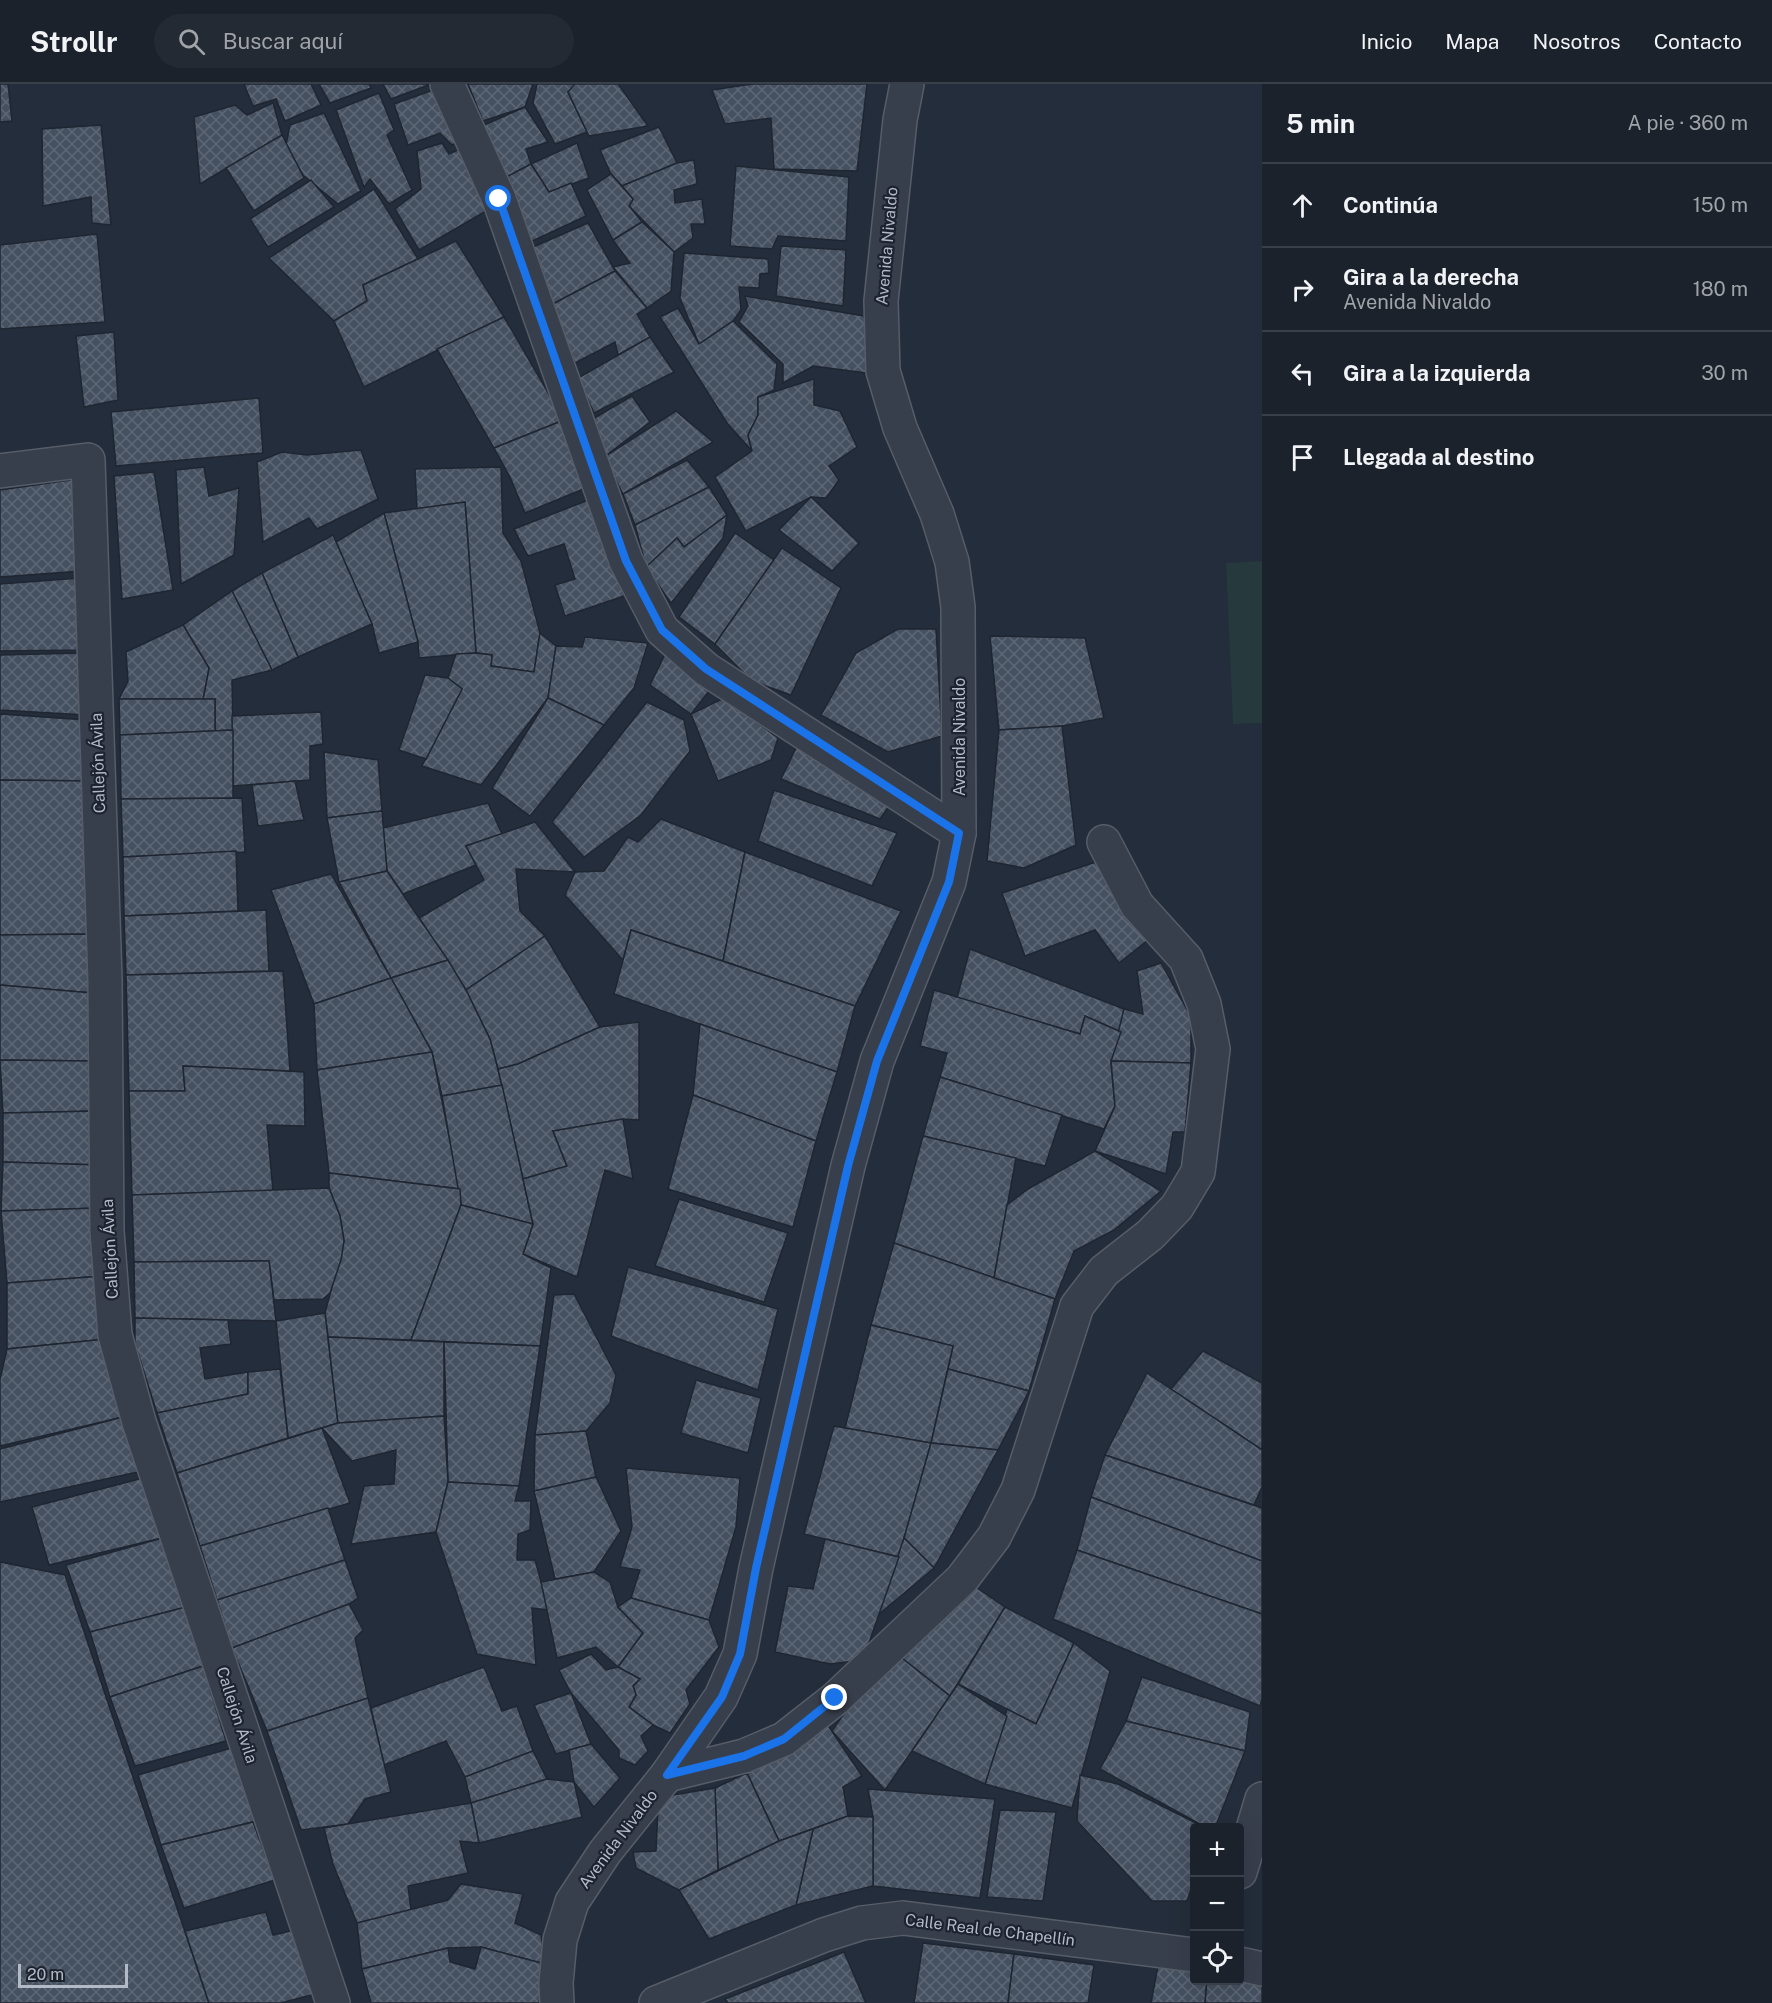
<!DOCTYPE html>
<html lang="es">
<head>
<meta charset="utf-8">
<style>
	:root { --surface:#1b222c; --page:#242a34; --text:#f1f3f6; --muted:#a0a4a9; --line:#393f48 }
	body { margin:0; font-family:"Public Sans",sans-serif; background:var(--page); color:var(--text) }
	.controls { position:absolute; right:18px; bottom:18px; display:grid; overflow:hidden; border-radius:6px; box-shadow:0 6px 24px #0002 }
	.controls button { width:54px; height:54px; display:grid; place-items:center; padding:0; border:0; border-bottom:2px solid var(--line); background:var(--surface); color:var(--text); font:30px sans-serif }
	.scale { position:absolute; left:18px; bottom:15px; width:110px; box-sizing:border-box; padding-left:6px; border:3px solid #b3bac7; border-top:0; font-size:16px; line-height:21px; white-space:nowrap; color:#b3bac7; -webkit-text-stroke:4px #1d2430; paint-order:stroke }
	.stop { position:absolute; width:18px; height:18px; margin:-14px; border:4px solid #1a73e8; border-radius:50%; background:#fff }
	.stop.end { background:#1a73e8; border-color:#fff; box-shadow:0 2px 6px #0008 }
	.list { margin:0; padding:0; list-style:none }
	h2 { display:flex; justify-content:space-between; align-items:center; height:78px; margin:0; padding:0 24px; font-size:26px }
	h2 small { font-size:20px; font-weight:400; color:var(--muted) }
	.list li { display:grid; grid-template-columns:39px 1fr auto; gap:18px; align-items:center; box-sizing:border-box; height:84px; padding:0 24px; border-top:2px solid var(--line) }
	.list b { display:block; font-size:22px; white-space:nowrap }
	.list p { margin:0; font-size:20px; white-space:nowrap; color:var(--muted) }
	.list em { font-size:20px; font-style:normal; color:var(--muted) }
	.icon { flex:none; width:33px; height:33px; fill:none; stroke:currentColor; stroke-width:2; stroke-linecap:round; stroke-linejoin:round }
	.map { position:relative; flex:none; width:1262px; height:1919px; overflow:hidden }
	header { display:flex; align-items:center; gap:36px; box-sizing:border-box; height:84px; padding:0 30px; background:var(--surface); border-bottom:2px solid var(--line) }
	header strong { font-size:28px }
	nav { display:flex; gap:33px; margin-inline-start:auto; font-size:21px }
	.search { width:420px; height:54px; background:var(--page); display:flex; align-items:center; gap:15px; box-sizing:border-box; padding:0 21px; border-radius:33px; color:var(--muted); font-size:22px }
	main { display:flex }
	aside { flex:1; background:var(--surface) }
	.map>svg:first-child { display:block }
	.grass { fill:#26393c }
	.building { fill:url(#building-cross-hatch); stroke:#1f2632; stroke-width:1.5 }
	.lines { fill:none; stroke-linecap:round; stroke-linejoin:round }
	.street-casing { stroke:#565d69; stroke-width:36 }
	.street { stroke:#383f4c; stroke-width:33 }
	.route { stroke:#1a73e8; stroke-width:8 }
	.labels { text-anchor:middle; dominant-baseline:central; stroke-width:4.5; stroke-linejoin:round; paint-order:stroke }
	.street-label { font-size:16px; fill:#b3bac7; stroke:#1d2430 }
</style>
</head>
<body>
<header>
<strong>Strollr</strong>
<div class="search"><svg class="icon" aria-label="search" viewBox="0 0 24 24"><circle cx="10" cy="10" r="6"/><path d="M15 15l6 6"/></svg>Buscar aquí</div>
<nav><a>Inicio</a><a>Mapa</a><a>Nosotros</a><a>Contacto</a></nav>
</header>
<main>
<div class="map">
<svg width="1262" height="1919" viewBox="0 0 1262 1919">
	<defs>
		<pattern id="building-cross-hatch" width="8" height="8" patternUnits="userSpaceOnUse" patternTransform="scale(1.5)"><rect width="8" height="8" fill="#455060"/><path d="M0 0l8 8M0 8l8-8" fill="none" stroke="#5d6775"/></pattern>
	</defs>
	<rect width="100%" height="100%" fill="#242d3b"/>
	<!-- grass -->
	<path class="grass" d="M1262,477V639L1233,640L1226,479Z"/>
	<!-- building -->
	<g class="building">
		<path d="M0,0H8L12,37L0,38Z"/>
		<path d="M244,0H311L321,21L285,37L276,15L253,22Z"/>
		<path d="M319,0H369L371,4L330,19Z"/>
		<path d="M383,0H431L391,15Z"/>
		<path d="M468,0H533L525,23L483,37Z"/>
		<path d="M537,0H578L568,8L587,48L555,60L533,19Z"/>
		<path d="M575,0H618L648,42L589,52L568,8Z"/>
		<path d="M752,0H867L857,87L774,85L771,34L725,40L712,6Z"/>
		<path d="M439,4L461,57L452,61L440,49L408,61L394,20Z"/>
		<path d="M379,9L394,46L387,51L412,106L389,120L370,95L364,103L336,26Z"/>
		<path d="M273,19L282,51L200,100L194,33L235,21L247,31Z"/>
		<path d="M525,23L548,58L526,65L531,80L501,96L482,42Z"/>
		<path d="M324,29L361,107L338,120L303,91L286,61L290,41Z"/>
		<path d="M101,41L111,141L92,139L91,113L43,122L42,45Z"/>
		<path d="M659,43L677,79L622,102L611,90L600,66Z"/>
		<path d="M282,51L304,94L254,127L226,84Z"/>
		<path d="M442,59L449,70L464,63L493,123L419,166L395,125L421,105L417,67Z"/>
		<path d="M577,59L589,94L549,108L531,80Z"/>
		<path d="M694,76L697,100L674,106L675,119L702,115L705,140H691L693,154L674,168L629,122L633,115L622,102L677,79Z"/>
		<path d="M531,80L549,108L571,99L586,132L526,160L501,96Z"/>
		<path d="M736,82L849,93L846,157L778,152L772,165L730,162Z"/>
		<path d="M611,90L633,115L629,122L642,138L613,156L587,106Z"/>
		<path d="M311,96L334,123L268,163L250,135Z"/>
		<path d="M374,105L418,175L363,201L367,217L334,237L269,174Z"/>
		<path d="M642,138L674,168L671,207L647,224L613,183L630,179L613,156Z"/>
		<path d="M588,139L615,187L551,221L531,164Z"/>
		<path d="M97,150L105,238L0,245V161Z"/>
		<path d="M456,157L504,233L364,303L334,237L367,217L363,201Z"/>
		<path d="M781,162L846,166L843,222L776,212Z"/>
		<path d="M684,169L768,175L769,189L760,190L759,204L739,203L741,226L733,237L699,260L680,214Z"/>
		<path d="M615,187L647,224L637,230L650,253L618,271L615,258L575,279L551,221Z"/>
		<path d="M745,212L864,232L874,290L813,282L783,299V280L739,238L748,222Z"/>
		<path d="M678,224L699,260L733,237L777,280L774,306L758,313V331L748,351L752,367L727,339L660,233Z"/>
		<path d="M504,233L564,336L494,364L437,265Z"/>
		<path d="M114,248L118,316L84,323L76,252Z"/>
		<path d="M650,253L674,288L594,329L578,294Z"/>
		<path d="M814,295V321L840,327L857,363L829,382L839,396L826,414L811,413L746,447L715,393L752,367L748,351L758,331V313Z"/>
		<path d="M632,312L650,338L604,373L591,336Z"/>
		<path d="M259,314L263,369L116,382L111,328Z"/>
		<path d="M676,327L713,358L623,410L604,373Z"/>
		<path d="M564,336L586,404L525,429L510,393L494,364Z"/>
		<path d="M361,366L378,415L317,445L309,434L263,458L257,378L282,368L307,371Z"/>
		<path d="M687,376L709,403L635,441L623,410Z"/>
		<path d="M204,383L209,412L239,404L234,471L181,500L176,386Z"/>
		<path d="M501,383L503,449L521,477L540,549L534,588L491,582L492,571L476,569L465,418L417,425L415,385Z"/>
		<path d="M154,388L173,506L122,515L114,392Z"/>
		<path d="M77,395L82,487L0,493V406Z"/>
		<path d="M709,403L727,431L684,463L677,454L646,483L635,441Z"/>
		<path d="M811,413L859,459L832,487L779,446Z"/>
		<path d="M591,415L627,511L565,532L555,501L575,495L564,460L528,472L514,445Z"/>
		<path d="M465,418L476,569L419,574L418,558L384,429Z"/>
		<path d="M384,429L418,558L379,569L372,540L336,458Z"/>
		<path d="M727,431L723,454L671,519L646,483L677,454L684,463Z"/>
		<path d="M735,449L774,476L715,560L679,533Z"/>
		<path d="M333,451L372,540L298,573L262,489Z"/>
		<path d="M782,464L841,504L791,611L752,597L715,560Z"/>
		<path d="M262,489L298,573L272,586L232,507Z"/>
		<path d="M80,494L82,566L0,567V500Z"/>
		<path d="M232,507L272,586L232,596L233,646L215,647V615H203L209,584L183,541Z"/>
		<path d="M183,541L209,584L203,615H119L128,597L126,568Z"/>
		<path d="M898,545H936L942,652L888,668L821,631L856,569Z"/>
		<path d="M540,549L556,562L548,614L481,701L422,682L462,605L448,594L456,570L476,569L492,571L491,582L534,588Z"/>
		<path d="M990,552L1085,554L1104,634L1062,642L999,646Z"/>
		<path d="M585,553L648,559L634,604L604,641L548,614L556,562L582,563Z"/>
		<path d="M667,566L713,602L691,630L650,601Z"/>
		<path d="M82,569L86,631L0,626V571Z"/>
		<path d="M425,591L448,594L462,605L426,675L399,666Z"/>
		<path d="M548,614L604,641L530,732L492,704Z"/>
		<path d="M724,614L778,654L771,676L718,697L691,630Z"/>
		<path d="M119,615H215V647L120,651Z"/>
		<path d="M647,618L684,636L690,667L641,731L584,773L552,738Z"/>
		<path d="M321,628L323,660L310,662V696L233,702L232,632Z"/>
		<path d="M0,630L87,636L92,697L0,696Z"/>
		<path d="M1062,642L1076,761L1024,784L987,777L999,646Z"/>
		<path d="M233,646V714L121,715L120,651Z"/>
		<path d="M799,658L892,718L880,735L781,695Z"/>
		<path d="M324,668L378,676L382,727L327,734Z"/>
		<path d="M0,696L92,697L95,850L0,851Z"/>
		<path d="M295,697L304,736L258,742L252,701Z"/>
		<path d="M774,706L897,749L872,802L758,757Z"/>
		<path d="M242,714L245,768L123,773L121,715Z"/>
		<path d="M488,719L502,750L466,762L476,781L403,810L387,787L383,744Z"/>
		<path d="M382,727L387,787L339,798L327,734Z"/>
		<path d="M661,735L745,768L723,877L631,846L623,876L565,811L575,788L604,787L628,753L638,758Z"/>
		<path d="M535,738L575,788L516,785L520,827L545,852L466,906L419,834L484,796L466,762Z"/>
		<path d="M236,767L238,827L124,832L123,773Z"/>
		<path d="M745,768L901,827L855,922L723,877Z"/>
		<path d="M1102,776L1148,856L1119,879L1095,846L1025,872L1002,809Z"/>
		<path d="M387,787L419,834L448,876L391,894L339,798Z"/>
		<path d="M331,790L391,894L314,920L271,806Z"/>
		<path d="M266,826L269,887L126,891L124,832Z"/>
		<path d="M631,846L855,922L837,988L614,910Z"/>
		<path d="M95,850L92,909L0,901V851Z"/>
		<path d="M545,852L600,943L518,980L498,985L490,955L466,906Z"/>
		<path d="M970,865L1124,925L1121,948L1085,932L1080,950L957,914Z"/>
		<path d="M448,876L466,906L490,955L502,1001L442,1012L432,968L391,894Z"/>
		<path d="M1161,879L1191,933V979L1111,977L1124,925L1143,930L1137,887Z"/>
		<path d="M283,887L290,987L183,982L185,1007H129L126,891Z"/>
		<path d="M391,894L432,968L317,986L314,920Z"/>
		<path d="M0,901L92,909L93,977L0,976Z"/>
		<path d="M934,906L1080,950L1085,932L1121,948L1111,977L1115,1022L1104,1045L940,993L947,969L920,962Z"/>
		<path d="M639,938V1036L623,1035L553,1047L567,1082L523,1095L498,985L518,980L600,943Z"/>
		<path d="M700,940L837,988L816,1057L693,1011Z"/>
		<path d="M432,968L460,1105L329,1089L317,986Z"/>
		<path d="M0,976L93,977L98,1027L3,1029Z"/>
		<path d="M1111,977L1191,979L1185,1048H1173L1166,1090L1095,1067L1115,1022Z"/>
		<path d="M183,982L304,988L305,1042L267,1041L273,1107L132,1111L129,1007H185Z"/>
		<path d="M940,993L1062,1031L1045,1082L923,1052Z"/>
		<path d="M502,1001L523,1095L533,1140L461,1121L442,1012Z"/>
		<path d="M693,1011L816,1057L793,1143L668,1105Z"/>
		<path d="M98,1027L99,1081L3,1078V1029Z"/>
		<path d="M623,1035L633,1095L605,1086L577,1193L523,1170L533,1140L523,1095L567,1082L553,1047Z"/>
		<path d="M923,1052L1016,1074L994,1194L894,1159Z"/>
		<path d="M1095,1067L1161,1107L1114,1146L1074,1167L1055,1215L994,1194L1007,1121L1028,1105Z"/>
		<path d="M3,1078L99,1081V1124L1,1127Z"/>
		<path d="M329,1089L460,1105L461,1121L411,1256L328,1253L325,1229L344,1157L340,1132L329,1104Z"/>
		<path d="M329,1104L340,1132L344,1157L341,1176L330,1209L323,1215L274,1216L269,1177L134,1178L132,1111Z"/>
		<path d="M679,1115L788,1149L764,1218L655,1182Z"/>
		<path d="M461,1121L533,1140L523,1170L551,1184L540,1262L411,1256Z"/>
		<path d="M99,1124L103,1192L7,1199L1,1127Z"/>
		<path d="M894,1159L1055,1215L1029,1307L948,1285L953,1262L871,1241Z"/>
		<path d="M269,1177L276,1237L135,1234L134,1178Z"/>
		<path d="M628,1183L778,1225L758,1306L611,1252Z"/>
		<path d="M103,1192L106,1255L7,1265V1199Z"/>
		<path d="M574,1210L616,1291L610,1319L586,1347L535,1351L554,1211Z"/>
		<path d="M325,1229L338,1339L288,1354L276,1237Z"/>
		<path d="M135,1234L228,1236L231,1260L200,1264L205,1295L248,1288V1310L157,1329L135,1260Z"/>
		<path d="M871,1241L953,1262L931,1359L845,1344Z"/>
		<path d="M328,1253L444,1258V1332L338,1339Z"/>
		<path d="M106,1255L127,1332L0,1362V1295L7,1265Z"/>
		<path d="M444,1258L540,1262L519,1402L448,1398Z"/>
		<path d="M1203,1267L1262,1299V1366L1171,1305Z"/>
		<path d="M280,1285L288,1354L177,1389L157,1329L248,1310V1288Z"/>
		<path d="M948,1285L1029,1307L998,1366L931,1359Z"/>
		<path d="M1147,1289L1262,1366V1403L1254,1421L1105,1371Z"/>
		<path d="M696,1296L761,1314L748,1369L681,1349Z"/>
		<path d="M127,1332L147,1386L0,1418V1365Z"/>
		<path d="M444,1332L448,1398L436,1448L351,1460L364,1402L394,1400L396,1366L352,1377L322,1344L338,1339Z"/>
		<path d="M834,1342L931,1359L899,1473L804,1450Z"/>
		<path d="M322,1344L350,1419L200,1462L177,1389Z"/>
		<path d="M586,1347L596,1393L534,1407L535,1351Z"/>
		<path d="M931,1359L998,1366L934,1484L904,1454Z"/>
		<path d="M1105,1371L1262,1424V1477L1091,1413Z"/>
		<path d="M626,1384L740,1394L736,1443L709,1536L631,1514L640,1486L620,1483L632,1443Z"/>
		<path d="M147,1393L166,1453L49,1481L32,1423Z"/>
		<path d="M596,1393L621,1447L594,1488L555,1495L534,1407Z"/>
		<path d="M448,1398L519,1402L515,1417H531L530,1446L518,1450L517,1476H535L549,1526L532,1524L536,1581L477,1570L436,1448Z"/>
		<path d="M1091,1413L1262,1477V1530L1077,1466Z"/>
		<path d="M328,1424L345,1476L217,1516L200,1462Z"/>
		<path d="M166,1453L186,1523L90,1548L66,1481Z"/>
		<path d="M904,1454L934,1484L878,1531Z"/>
		<path d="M825,1455L899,1473L863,1576L830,1580L775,1568L788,1502L813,1505Z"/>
		<path d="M1077,1466L1262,1530V1615L1260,1622L1053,1535Z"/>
		<path d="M345,1476L358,1514L349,1520L232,1564L217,1516Z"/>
		<path d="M0,1478L65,1491L209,1919H0Z"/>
		<path d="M594,1488L610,1498L618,1523L643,1549L618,1583L596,1563L557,1574L541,1498Z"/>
		<path d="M971,1500L1005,1523L950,1612L889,1564Z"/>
		<path d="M631,1514L709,1536L719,1563L686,1606L690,1620L670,1649L653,1641L629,1623L636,1611L633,1602L640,1595L618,1583L643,1549L618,1523Z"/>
		<path d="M349,1520L363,1546L355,1554L368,1614L267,1647L232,1564Z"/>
		<path d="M186,1523L203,1582L110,1613L90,1548Z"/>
		<path d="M1005,1523L1074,1559L1036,1640L958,1600Z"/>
		<path d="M1074,1559L1110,1587L1072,1724L985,1700L1007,1625L1036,1640Z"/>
		<path d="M889,1564L950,1612L885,1706L832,1647Z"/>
		<path d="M591,1570L606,1586L618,1583L640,1595L633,1602L636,1611L629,1623L653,1641L641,1652L648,1667L635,1681L619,1674V1666L571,1609L559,1586Z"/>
		<path d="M203,1582L226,1657L135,1682L110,1613Z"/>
		<path d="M484,1583L502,1627L517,1622L533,1667L465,1693L446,1657L384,1681L371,1624Z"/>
		<path d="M1142,1593L1250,1628L1245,1667L1126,1637Z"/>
		<path d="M958,1600L1007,1632L985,1700L912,1667Z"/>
		<path d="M571,1609L591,1660L556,1670L534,1621Z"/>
		<path d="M368,1614L391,1708L365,1715L348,1740L301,1746L267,1647Z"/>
		<path d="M823,1634L862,1692L843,1703L848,1732L779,1757L747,1689Z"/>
		<path d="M1126,1637L1245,1667L1215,1744H1207L1100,1685Z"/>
		<path d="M591,1660L620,1694L594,1723L574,1698L569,1666Z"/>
		<path d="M235,1663L260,1736L161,1761L138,1691Z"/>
		<path d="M533,1667L547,1695L471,1719L465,1693Z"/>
		<path d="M747,1689L779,1757L718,1786L715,1704Z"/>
		<path d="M1080,1691L1118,1700L1206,1744H1194V1797L1187,1817H1152L1077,1737Z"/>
		<path d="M547,1695L574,1698L582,1733L479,1759L471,1719Z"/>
		<path d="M715,1704L718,1786L679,1806L636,1784L633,1768L656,1767L658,1725L667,1712Z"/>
		<path d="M868,1705L995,1715L980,1814L873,1802V1733Z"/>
		<path d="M471,1719L479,1759L460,1757L468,1789L408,1802L411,1826L357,1839L333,1780L324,1744Z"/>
		<path d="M1000,1726L1056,1728L1043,1817L987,1813Z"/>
		<path d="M848,1732L873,1733V1802L796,1821L813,1745Z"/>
		<path d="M253,1738L275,1796L184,1824L161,1761Z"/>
		<path d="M813,1745L796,1821L709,1855L679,1806L779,1757Z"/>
		<path d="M461,1800L523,1810L515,1839L541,1851L545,1880L481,1863L448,1864L362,1885L357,1839L448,1816Z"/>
		<path d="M266,1828L273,1851L295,1846L315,1910L281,1919H209L185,1847Z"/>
		<path d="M923,1859L1014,1870L1008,1919H914Z"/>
		<path d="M481,1863L545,1880L539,1919H371L362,1885L448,1864L450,1878L475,1885Z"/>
		<path d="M844,1868L866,1919H728L725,1915Z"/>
		<path d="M1014,1870L1094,1881L1088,1919H1008Z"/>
		<path d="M1158,1882L1194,1888V1896H1207L1205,1919H1151Z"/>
		<path d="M1207,1896H1240L1262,1901V1919H1205Z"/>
	</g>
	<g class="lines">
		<!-- street casing -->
		<g class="street-casing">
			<g id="street">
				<path d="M447,0L499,115L626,477L662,546L706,585L959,749"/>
				<path d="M0,387L88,376L105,896L107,1147L115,1251L139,1338L333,1919"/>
				<path d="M667,1691L744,1672L784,1655L835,1615L962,1495L994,1453L1018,1406L1077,1222L1104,1187L1150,1151L1177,1123L1198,1088L1213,965L1204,920L1186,875L1137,821L1104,758"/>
				<path d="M1240,1788L1262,1715"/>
				<path d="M1240,1880L1262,1885"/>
				<path d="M557,1919L556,1899L560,1856L572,1818L605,1768L667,1691L721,1613L740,1570L756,1484L848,1082L877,977L949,798L959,749L958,523L952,478L937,430L900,344L883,287L881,217L900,36L907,0"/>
				<path d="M656,1919L824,1851L862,1839L903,1834L1194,1871"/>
			</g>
		</g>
		<!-- street -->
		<use href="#street" class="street"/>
	</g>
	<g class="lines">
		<!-- route -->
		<path class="route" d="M499,115L626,477L662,546L706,585L959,749L949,798L877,977L848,1082L756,1484L740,1570L722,1613L667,1691L744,1672L784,1655L835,1614"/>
	</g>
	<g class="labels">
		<!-- street labels -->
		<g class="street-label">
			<text transform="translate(887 162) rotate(-85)">Avenida Nivaldo</text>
			<text transform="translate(959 653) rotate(-90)">Avenida Nivaldo</text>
			<text transform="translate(98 679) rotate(-92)">Callejón Ávila</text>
			<text transform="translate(110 1165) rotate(-93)">Callejón Ávila</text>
			<text transform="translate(237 1631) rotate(72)">Callejón Ávila</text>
			<text transform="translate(618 1755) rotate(-53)">Avenida Nivaldo</text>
			<text transform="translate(990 1846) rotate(7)">Calle Real de Chapellín</text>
		</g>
	</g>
</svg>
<div class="controls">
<button>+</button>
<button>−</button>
<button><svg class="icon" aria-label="locate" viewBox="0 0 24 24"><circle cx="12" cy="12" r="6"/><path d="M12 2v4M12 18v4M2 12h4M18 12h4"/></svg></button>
</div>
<div class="scale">20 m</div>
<div class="stop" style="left:499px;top:115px"></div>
<div class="stop end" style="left:835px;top:1614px"></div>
</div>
<aside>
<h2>5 min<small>A pie · 360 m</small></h2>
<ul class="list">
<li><svg class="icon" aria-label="ahead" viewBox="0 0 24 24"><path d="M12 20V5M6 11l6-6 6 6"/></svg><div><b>Continúa</b></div><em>150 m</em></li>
<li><svg class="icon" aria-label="right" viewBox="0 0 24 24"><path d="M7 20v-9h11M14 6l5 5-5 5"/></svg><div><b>Gira a la derecha</b><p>Avenida Nivaldo</p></div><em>180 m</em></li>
<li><svg class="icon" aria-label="left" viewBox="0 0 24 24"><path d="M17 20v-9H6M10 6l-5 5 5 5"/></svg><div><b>Gira a la izquierda</b></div><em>30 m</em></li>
<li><svg class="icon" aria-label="arrive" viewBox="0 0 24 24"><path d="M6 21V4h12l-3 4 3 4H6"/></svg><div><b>Llegada al destino</b></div></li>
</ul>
</aside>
</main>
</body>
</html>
